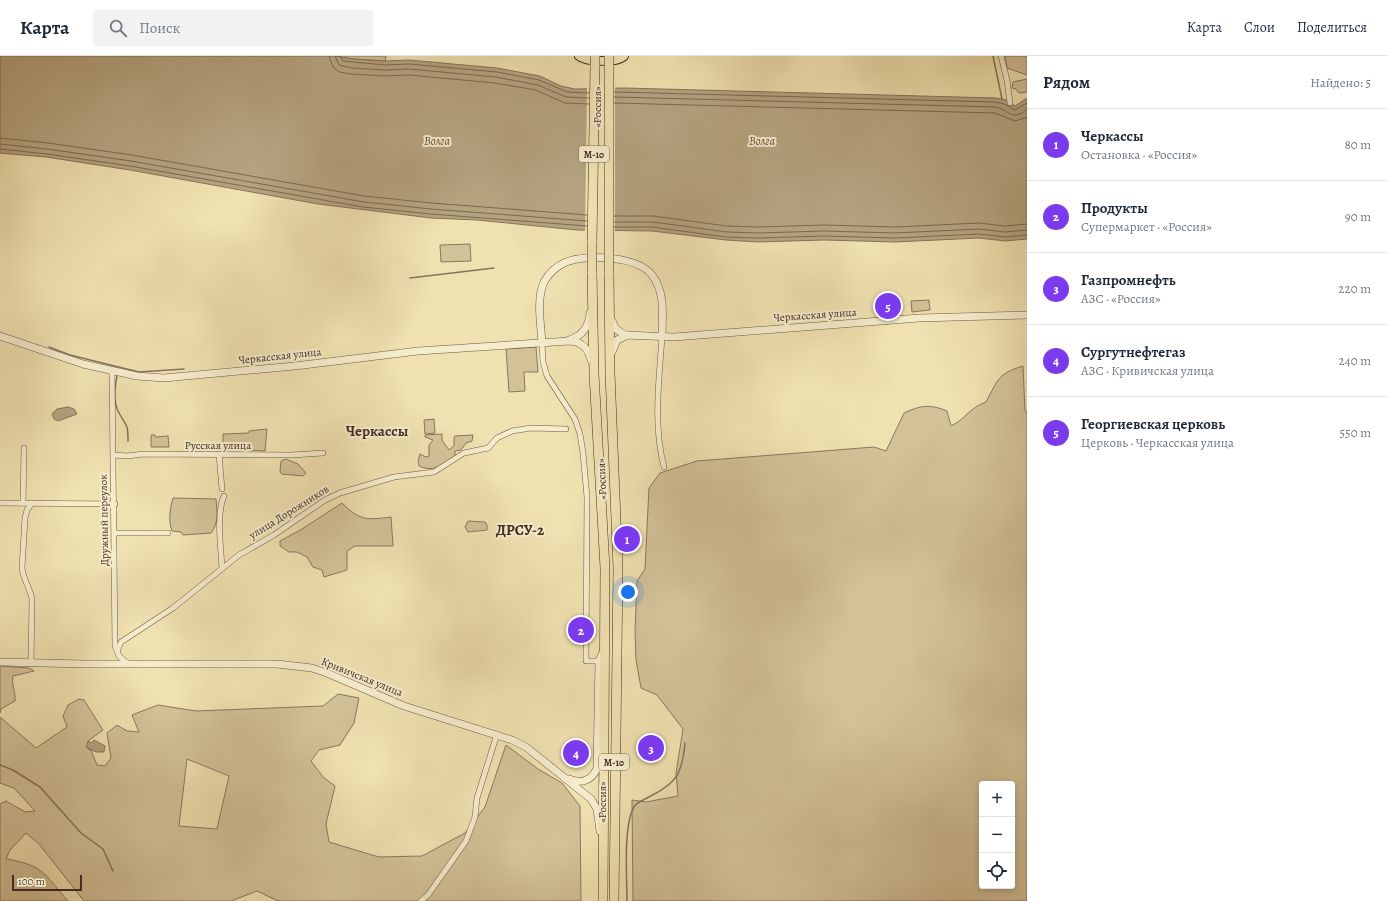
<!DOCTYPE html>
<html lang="ru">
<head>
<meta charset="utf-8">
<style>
	:root { --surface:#fff; --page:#f2f2f3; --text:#1f2937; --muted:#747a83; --line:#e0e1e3; --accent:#7c3aed }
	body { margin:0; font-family:Alegreya,serif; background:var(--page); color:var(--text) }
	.controls { position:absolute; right:12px; bottom:12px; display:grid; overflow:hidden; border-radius:4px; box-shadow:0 2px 6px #0003 }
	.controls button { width:36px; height:36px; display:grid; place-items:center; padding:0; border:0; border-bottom:1px solid var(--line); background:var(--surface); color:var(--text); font:20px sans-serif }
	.scale { position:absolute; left:12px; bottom:10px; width:70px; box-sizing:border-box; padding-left:4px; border:2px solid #432c22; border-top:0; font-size:11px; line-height:14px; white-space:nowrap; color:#432c22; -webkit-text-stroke:3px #f5eccc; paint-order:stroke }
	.you { position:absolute; left:628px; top:536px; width:14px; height:14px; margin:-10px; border:3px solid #fff; border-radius:50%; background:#1a73e8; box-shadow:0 0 0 6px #1a73e833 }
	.badge { display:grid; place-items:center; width:26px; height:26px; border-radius:50%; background:var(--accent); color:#fff; font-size:13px; font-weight:700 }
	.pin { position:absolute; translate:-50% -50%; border:2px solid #fff; box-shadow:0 1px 4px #0006 }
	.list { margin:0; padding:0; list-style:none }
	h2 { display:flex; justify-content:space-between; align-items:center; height:52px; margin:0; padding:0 16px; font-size:17px }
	h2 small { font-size:13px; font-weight:400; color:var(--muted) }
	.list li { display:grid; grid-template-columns:26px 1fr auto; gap:12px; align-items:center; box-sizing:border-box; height:72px; padding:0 16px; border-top:1px solid var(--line) }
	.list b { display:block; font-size:15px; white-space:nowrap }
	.list p { margin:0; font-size:13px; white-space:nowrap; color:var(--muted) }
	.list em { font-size:13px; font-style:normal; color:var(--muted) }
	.icon { flex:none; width:22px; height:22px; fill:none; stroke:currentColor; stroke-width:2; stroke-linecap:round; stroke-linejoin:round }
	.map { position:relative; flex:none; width:1027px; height:845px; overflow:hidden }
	header { display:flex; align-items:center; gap:24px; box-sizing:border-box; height:56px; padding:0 20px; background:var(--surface); border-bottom:1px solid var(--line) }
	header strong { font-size:19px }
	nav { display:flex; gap:22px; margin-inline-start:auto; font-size:14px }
	.search { width:280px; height:36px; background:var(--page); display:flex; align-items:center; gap:10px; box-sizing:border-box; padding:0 14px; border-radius:4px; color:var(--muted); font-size:15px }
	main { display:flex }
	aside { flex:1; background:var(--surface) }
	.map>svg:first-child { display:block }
	.green { fill:#d3c298; stroke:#8b775d; fill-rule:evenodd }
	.water { fill:#b5a380; stroke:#87735a }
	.pier { fill:#f0e1b0 }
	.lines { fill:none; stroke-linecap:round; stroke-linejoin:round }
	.shore { stroke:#7c6851; stroke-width:1 }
	.stream { stroke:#87735a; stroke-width:1.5 }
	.minor-casing { stroke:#6e5946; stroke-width:6 }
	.tertiary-casing { stroke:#6e5946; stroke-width:8 }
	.primary-casing { stroke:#432c22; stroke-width:10 }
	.trunk-casing { stroke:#432c22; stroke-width:10 }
	.minor { stroke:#f5eccc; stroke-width:5 }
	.tertiary { stroke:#f5eccc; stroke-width:7 }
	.primary { stroke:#f0e1b0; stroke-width:8 }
	.trunk { stroke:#f0e1b0; stroke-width:9 }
	.trunk-bridge-casing { stroke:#432c22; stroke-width:10; stroke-linecap:butt }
	.trunk-bridge { stroke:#f0e1b0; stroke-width:9 }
	.labels { text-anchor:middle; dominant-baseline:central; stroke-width:4; stroke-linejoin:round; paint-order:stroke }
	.shield { fill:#f5eccc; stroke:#786655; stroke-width:1 }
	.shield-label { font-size:10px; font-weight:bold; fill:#432c22 }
	.street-label { font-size:11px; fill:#432c22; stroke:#f5eccc }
	.water-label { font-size:12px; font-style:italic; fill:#604a3a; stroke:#f5eccc }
	.district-label { font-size:15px; font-weight:bold; fill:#432c22; stroke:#f5eccc }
</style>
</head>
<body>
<header>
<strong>Карта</strong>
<div class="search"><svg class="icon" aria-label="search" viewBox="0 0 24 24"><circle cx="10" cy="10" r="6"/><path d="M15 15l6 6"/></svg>Поиск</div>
<nav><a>Карта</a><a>Слои</a><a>Поделиться</a></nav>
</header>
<main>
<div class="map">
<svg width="1027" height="845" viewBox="0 0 1027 845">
	<rect width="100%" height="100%" fill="#f0e1b0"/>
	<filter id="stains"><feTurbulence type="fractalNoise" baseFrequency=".005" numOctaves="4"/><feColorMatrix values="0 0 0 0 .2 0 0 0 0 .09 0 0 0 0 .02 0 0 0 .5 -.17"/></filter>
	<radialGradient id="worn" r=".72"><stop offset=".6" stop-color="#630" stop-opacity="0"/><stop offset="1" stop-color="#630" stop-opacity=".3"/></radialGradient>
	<!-- green -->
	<g class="green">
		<path d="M334,0H386L385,5L353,3Z"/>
		<path d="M1005,0H1027V19L1007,12Z"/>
		<path d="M1027,23V36L1019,37L1016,33L1012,32L1013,26Z"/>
		<path d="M470,188L471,205L441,206L440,189Z"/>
		<path d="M929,244L930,254L912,256L911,245Z"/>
		<path d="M536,291L538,316H524L525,335L509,336L506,293Z"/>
		<path d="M1023,310L1025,355L1027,356V845H633L632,744L646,746L678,740L676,717L683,673L657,639L641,632L636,604L635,575L637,525L645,513L649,432L660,417L697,405L874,391L886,395L904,357C921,349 930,348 947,355L951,370C967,362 969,352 986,346C998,324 997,318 1023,310ZM982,728H1012V830H982Z"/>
		<path d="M434,363L435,377L425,378L424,364Z"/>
		<path d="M267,373L265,395L248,394V391H223V378L249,377V375Z"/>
		<path d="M442,378V384L449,394L454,390V381L455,380L473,379L472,385L466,387L461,394L455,395V401C443,408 433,417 419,410L418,405L420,398L426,401L429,400V389L433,384L425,381V379Z"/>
		<path d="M151,379H155L156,381L168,380L169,391H151Z"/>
		<path d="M286,403L298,408L306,417L303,420L282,418L280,416L281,405Z"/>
		<path d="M173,442L216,443C217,456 219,467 211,477L183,479L181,476L172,475C168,465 170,453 173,442Z"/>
		<path d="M342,447C360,465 367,464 391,461L393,490H355L347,495V514L324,521L322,514L313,511L307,501L297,496H289L280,490V485L302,473Z"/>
		<path d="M468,465L485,466L487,469V474L468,476L465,471Z"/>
		<path d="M0,610L29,612L34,615L13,620C11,628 16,636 15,645L1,653L0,657Z"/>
		<path d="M338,638L359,642L354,667L340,689L319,694L311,705L323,721L335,730L326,768L329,786L379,801L422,800L465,777L485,751L506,689L538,713L562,727L580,750L581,845H278L257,835L231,845H84L39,788L26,777L10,794L6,803C44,809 45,819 68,845H0V748L6,745L25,756L35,755L14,732L0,727V661L36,692L67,671L63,660L68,649L79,643L84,644L103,674L88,685V693L91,694L97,709L105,710L111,702L107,677L117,669L127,675L139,676L132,659L158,649L196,655L323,650ZM187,703L229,720L217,773L179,770Z"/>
	</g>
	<!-- water -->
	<g class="water">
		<path d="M0,0H334L353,3L385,5L409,4L497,12L540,20L561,30L575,33L625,32L996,42L1006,44L1015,50L1027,42V183L1005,185L979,182L895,186L824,184L758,186L726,184L652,175L577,174L477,164L431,162L318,148L130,114L46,101L0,97Z"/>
		<path d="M68,351L74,353L77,358L58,365L54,363L52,358L57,353Z"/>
		<path d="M94,684L105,690L104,696H96L86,691L88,685L92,687Z"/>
	</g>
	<!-- pier -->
	<path class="pier" d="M615,30V177L585,176L587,31Z"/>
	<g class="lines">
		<!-- shore -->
		<g class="shore">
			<path d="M329,0L333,11L339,16L351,18L385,20L409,19L495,27L536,34L565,47L589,48"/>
			<path d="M335,0L339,9L352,12L385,14L409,13L496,21L538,29L566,41L589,42"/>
			<path d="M340,0L343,5L385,9L409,8L497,16L539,24L567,36L589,37"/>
			<path d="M614,36L995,46L1004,48L1015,54L1027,47"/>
			<path d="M614,41L995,51C1009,53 1012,67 1027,53"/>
			<path d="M614,47L995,57L1015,65L1027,61"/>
			<path d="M0,82L48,87L132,99L364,140L432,147L587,159"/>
			<path d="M0,88L47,93L131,105L364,146L431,153L587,165"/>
			<path d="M0,93L47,98L130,110L363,151L431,158L587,170"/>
			<path d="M614,160H653L727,170L758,171L824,169L895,171L979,167L1005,170L1027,168"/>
			<path d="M614,166H653L727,176L758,177L824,175L895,177L979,173L1005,176L1027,174"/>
			<path d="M614,171H652L726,181L758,182L824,180L895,182L979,178L1005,181L1027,179"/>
		</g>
		<!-- stream -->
		<g class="stream">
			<path d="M993,0L1002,43"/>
			<path d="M410,222L494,212"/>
			<path d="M49,291L70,299L139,316L184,313"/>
			<path d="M117,320C115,331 113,344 118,355C126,371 128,365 128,385"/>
			<path d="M0,709L13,714L40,731L81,777L103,793L113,815"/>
			<path d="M627,845C627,822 623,770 634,751C636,746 644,744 649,741C677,727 682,718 685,687"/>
		</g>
		<!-- minor casing -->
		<g class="minor-casing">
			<g id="minor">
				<path d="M1001,0L1007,24L1010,47"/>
				<path d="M662,281C659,325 653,369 664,411"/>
				<path d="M542,287L543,306L547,320L575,363L580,378L583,397L587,441L586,605H599"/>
				<path d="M112,314L115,590L119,600L127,607"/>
				<path d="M219,398L222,433"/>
				<path d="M114,399L127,400L144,398L292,399L323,397"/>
				<path d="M0,447L115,448"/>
				<path d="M23,447L24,392"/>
				<path d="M115,477H168"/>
				<path d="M222,512C221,492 216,458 224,440"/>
				<path d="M117,595L121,586L173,552L239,499L274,479L325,444L340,437L394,421L434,416L464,397L488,392L497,382L512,375L531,372L566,373"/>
				<path d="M31,607L32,543C30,532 23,523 22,512L25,462L27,454L32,447"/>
				<path d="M421,845L428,839L466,785L475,761L477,742L497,678"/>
			</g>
		</g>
		<!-- tertiary casing -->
		<g class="tertiary-casing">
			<g id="tertiary">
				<path d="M611,263L616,273L625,279L674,281L919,262L1027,259"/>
				<path d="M0,280L83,308L137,320L164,322L295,310L418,295L570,285C583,286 588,293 591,304"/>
				<path d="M569,284C582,280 589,271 590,257"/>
				<path d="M542,287C541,268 536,244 544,226C549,217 557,210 566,206C588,198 637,200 652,219C666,237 662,260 662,281"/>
				<path d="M612,296L617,284L628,279"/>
				<path d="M0,606L85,608H277L312,612L327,617L404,650L512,684L526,691L591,743L597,753L600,775"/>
				<path d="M569,723C581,728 592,725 597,712L599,605L604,594"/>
			</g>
		</g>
		<!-- primary casing -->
		<g class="primary-casing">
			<path id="primary" d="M579,0C586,6 618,7 624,0"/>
		</g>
		<!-- trunk casing -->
		<g class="trunk-casing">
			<g id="trunk">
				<path d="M609,10V69"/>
				<path d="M592,186L595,10"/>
				<path d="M592,216L594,318L605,512L603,845"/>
				<path d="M609,216L610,317L618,513L614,845"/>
			</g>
		</g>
		<!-- minor -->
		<use href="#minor" class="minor"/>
		<!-- tertiary -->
		<use href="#tertiary" class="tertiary"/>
		<!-- primary -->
		<use href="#primary" class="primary"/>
		<!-- trunk -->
		<use href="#trunk" class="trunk"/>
		<!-- trunk-bridge casing -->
		<g class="trunk-bridge-casing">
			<g id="trunk-bridge">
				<path d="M595,10V0"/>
				<path d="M609,10V0"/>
				<path d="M609,69V216"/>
				<path d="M592,216V186"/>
			</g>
		</g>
		<!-- trunk-bridge -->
		<use href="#trunk-bridge" class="trunk-bridge"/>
	</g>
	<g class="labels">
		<!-- shield labels -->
		<g class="shield">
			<rect x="579" y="90" width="30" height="16" rx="3"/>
			<rect x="599" y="698" width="30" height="16" rx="3"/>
		</g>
		<g class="shield-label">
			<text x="594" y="98">М-10</text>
			<text x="614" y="706">М-10</text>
		</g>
		<!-- street labels -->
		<g class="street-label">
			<text transform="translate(597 51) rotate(-90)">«Россия»</text>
			<text transform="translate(815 259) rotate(-4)">Черкасская улица</text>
			<text transform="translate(280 300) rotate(-6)">Черкасская улица</text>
			<text x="218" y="389">Русская улица</text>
			<text transform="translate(602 423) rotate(-93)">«Россия»</text>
			<text transform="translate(289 456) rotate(-32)">улица Дорожников</text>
			<text transform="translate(104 464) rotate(-91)">Дружный переулок</text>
			<text transform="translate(362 621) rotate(22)">Кривичская улица</text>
			<text transform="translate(602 746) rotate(-90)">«Россия»</text>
		</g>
		<!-- water labels -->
		<g class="water-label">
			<text x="437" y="85">Волга</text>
			<text x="762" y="85">Волга</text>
		</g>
		<!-- district labels -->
		<g class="district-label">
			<text x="377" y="375">Черкассы</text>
			<text x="520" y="474">ДРСУ-2</text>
		</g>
	</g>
	<rect width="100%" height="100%" filter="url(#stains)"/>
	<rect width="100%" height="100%" fill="url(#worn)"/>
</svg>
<div class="controls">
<button>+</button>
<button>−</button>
<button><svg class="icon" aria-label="locate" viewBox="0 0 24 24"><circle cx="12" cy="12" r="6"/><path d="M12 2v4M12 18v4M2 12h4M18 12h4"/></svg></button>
</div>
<div class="scale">100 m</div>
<div class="you"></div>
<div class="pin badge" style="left:627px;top:483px">1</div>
<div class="pin badge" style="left:581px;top:574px">2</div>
<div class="pin badge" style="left:651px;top:692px">3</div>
<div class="pin badge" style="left:576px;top:697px">4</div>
<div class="pin badge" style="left:888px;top:250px">5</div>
</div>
<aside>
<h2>Рядом<small>Найдено: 5</small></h2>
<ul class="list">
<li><span class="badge">1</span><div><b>Черкассы</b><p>Остановка · «Россия»</p></div><em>80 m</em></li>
<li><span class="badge">2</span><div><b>Продукты</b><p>Супермаркет · «Россия»</p></div><em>90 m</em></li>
<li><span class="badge">3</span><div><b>Газпромнефть</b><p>АЗС · «Россия»</p></div><em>220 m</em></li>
<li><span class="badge">4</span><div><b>Сургутнефтегаз</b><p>АЗС · Кривичская улица</p></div><em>240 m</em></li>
<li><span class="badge">5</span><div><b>Георгиевская церковь</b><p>Церковь · Черкасская улица</p></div><em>550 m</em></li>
</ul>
</aside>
</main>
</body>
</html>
